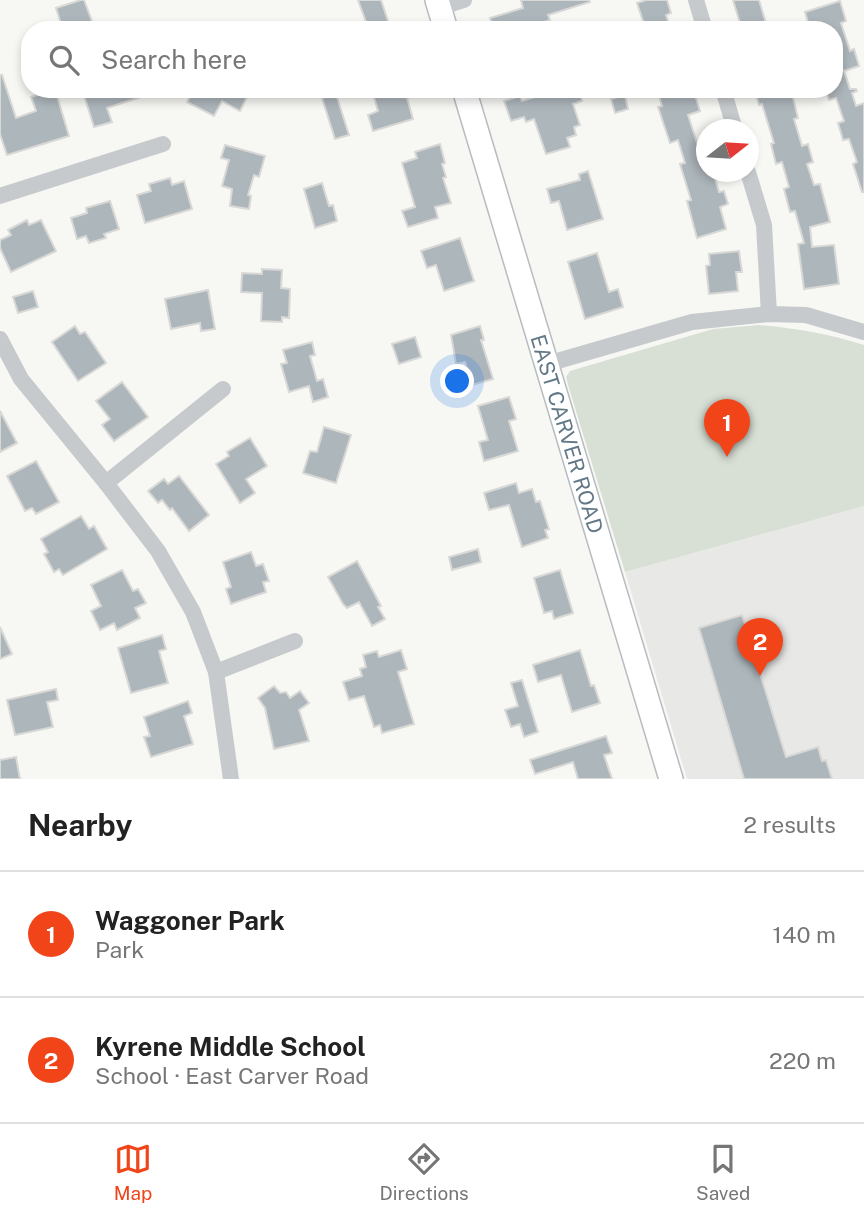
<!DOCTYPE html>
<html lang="en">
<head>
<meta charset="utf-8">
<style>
	:root { --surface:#fff; --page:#f6f6f6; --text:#222; --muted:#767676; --line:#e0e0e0; --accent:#f14419 }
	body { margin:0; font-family:"Public Sans",sans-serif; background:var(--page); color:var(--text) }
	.compass { position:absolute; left:696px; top:119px; width:63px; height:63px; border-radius:50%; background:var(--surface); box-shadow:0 4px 10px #0003; rotate:73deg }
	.you { position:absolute; left:458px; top:382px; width:24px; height:24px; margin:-18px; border:5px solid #fff; border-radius:50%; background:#1a73e8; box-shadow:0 0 0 10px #1a73e833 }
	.badge { display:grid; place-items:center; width:46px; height:46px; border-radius:50%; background:var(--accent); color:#fff; font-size:23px; font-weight:700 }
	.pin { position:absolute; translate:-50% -58px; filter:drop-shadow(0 2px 4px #0008) }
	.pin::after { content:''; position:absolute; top:37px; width:24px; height:21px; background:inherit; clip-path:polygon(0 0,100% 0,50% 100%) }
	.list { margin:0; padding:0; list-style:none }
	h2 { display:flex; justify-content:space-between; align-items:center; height:91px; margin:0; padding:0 28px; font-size:30px }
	h2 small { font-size:23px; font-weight:400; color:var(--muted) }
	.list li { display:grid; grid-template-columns:46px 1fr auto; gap:21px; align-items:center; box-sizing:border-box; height:126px; padding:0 28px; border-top:2px solid var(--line) }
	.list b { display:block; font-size:26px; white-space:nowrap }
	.list p { margin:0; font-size:23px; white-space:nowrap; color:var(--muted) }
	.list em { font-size:23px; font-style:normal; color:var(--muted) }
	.icon { flex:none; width:38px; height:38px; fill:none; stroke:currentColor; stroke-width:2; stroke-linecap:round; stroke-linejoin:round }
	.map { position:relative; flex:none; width:864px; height:779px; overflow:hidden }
	.search { position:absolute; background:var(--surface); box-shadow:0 4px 10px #0003; left:21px; right:21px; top:21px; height:77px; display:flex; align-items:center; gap:18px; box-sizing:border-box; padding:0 24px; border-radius:28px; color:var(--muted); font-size:26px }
	.sheet { height:343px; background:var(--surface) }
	nav { display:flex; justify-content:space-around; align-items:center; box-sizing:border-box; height:98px; border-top:2px solid var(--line); background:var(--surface); font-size:19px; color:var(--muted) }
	nav a { display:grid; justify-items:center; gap:4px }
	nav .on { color:var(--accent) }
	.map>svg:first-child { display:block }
	.built { fill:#e8e9e7 }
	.green { fill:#d8dfd4 }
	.building { fill:#adb6bb; stroke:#d8d8d6; stroke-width:2 }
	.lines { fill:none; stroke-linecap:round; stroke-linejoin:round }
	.secondary-casing { stroke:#b6bcc0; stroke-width:26 }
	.street { stroke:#c6cacd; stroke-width:16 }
	.secondary { stroke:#fff; stroke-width:23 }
	.labels { text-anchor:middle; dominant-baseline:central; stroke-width:7; stroke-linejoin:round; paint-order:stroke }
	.street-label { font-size:21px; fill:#637887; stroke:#fff }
</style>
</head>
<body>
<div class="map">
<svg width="864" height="779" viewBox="0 0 864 779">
	<rect width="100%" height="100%" fill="#f7f7f3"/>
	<!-- built -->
	<path class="built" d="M864,506V779H687L625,572Z"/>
	<!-- green -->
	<path class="green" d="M759,325C795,328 829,334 864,345V506L625,572L569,388L566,377L570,371L713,329Z"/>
	<!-- building -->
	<g class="building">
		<path d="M81,0H84L93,24L77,30H63L56,8Z"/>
		<path d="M358,0H381L391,30H347L366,22Z"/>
		<path d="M521,0H589L590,2L548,15L550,20L530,27L531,30H493L490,18L523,8Z"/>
		<path d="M646,0H667L671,13L666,15L671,30H646L637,3Z"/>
		<path d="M733,0H759L768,30H742Z"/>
		<path d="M840,1L846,21L841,23L850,51L854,49L859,66L844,71L850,89H856L857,91L852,93L856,106L864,103V192H862L853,164L857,162L849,139L843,140L838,123L844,121L836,98L829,100L825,89H834V30H810L805,12Z"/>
		<path d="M0,75H2L16,118L36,111L31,97L55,89L69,136L7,155L0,134Z"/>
		<path d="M82,89H160V91L107,108L112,122L94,127Z"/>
		<path d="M194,89H251L240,111L222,101L214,116L187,102Z"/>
		<path d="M378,89H426V92L407,98L413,119L373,131L368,115L378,111L374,97L380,96Z"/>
		<path d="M540,89H579L582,101L573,104L580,125L574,127L576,135L567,138L570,147L546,154L534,119L526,122L524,117L511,121L504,101L520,96L522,101L541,95Z"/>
		<path d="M657,89H693L700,111L688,115L698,146L706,144V172H713L719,192L724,191L728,204L720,207L726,229L697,238L687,201L691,200L680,164L685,163L678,140L670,143L658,107L662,106Z"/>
		<path d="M762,89H791L798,118L794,119L802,146L808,144L813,162L807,164L814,185L820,184L830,222L810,227L812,247L834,245L839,284L804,289L798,244L804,243L795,211L790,212L784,189L789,187L782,162L776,164L771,144L774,143L762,104L759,105L755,91Z"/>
		<path d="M336,94L349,135L335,139L322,98Z"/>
		<path d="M625,95L628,109L615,113L611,99Z"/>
		<path d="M440,144L445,163L442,164L446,177L443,178L451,203L435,207L438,218L408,227L402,211L415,207L402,163L417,158L415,152Z"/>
		<path d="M225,145L265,156L259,177L254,175L248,195L251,196L249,209L230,206L232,189L222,186L229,160L221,158Z"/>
		<path d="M588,171L603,219L567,230L559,201L551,203L547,189L580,180L579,174Z"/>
		<path d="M170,178L172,185L184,181L192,209L145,223L137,195L151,191L149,184Z"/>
		<path d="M322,183L329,206L333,205L337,221L315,228L304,189Z"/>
		<path d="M110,201L119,229L104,234L106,238L89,243L86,236L77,239L71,218L87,213L86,208Z"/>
		<path d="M27,220L29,225L41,220L56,251L11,272L0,248V240L11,235L8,230Z"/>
		<path d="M460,238L474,281L444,291L436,265L427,268L421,251Z"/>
		<path d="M739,251L742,272H736L738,291L709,294L706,266L710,265L709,254Z"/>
		<path d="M597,253L609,292L618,289L623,307L585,319L568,262Z"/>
		<path d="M262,269L282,270L281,288L290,289L289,318L282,317V322L261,321L262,293L241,292L242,273L262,274Z"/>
		<path d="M208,290L215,329L201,331L200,323L171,329L165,299Z"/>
		<path d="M33,291L38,307L18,313L13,297Z"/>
		<path d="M75,326L80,334L85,332L106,363L78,381L52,342Z"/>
		<path d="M480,326L484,340H481L493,379L472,385L465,362L456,364L451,335Z"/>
		<path d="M415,337L421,357L399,364L392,344Z"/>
		<path d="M312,342L315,355L310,356L317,381L323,379L328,397L313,402L309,386L289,392L281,364L287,363L283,350Z"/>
		<path d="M122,382L148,417L114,441L102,425L110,419L96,401Z"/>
		<path d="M509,397L516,419L509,421L518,451L484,461L479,442L488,440L478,406Z"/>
		<path d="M0,411L17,443L0,452Z"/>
		<path d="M324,427L351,435L336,483L303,473L310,451L317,452Z"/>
		<path d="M250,438L267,466L246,479L255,493L240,503L216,464L229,456L227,452Z"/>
		<path d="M36,461L59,502L36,514L32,508L25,511L7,476Z"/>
		<path d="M179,476L209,515L189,531L172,508L170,510L162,500L158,503L148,491L164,479L168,484Z"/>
		<path d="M516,483L519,493L532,489L536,502L540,501L549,529L545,530L548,538L522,547L509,505L489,510L484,493Z"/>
		<path d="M81,516L89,529L94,526L107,549L63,575L59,569L54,572L44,554L48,552L41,539Z"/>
		<path d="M478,549L481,562L452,570L449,557Z"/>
		<path d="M251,552L256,566L263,564L269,581L263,582L266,592L231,604L226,589L231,587L223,562Z"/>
		<path d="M357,561L381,606L378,607L385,619L372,626L359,602L347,608L343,604L328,577Z"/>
		<path d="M122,570L133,591L138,589L146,603L135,608L140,618L117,630L114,623L100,630L91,611L101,606L91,585Z"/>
		<path d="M560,570L573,613L554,619L552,611L544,613L534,578Z"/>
		<path d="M742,615L786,757L818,747L822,761L826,760L832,779H744L699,628Z"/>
		<path d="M0,627L12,654L0,659Z"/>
		<path d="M162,635L166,649L159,651L168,683L131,693L118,648Z"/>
		<path d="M401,650L407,669L398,672L414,724L382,733L380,725L374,727L364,696L349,700L343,682L362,676L360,669L366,667L363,655L377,651L379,657Z"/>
		<path d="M580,650L591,686L594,685L600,703L572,712L561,675L538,682L533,665Z"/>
		<path d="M522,680L538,732L524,737L520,724L511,727L505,710L518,706L511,683Z"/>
		<path d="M274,686L280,693L286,692L290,698L300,691L309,703L299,710L309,741L274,749L265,708L258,698Z"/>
		<path d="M56,689L58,700L47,702L53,727L15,735L7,700Z"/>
		<path d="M188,701L192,713L184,716L193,744L151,757L144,737L150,736L144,717Z"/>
		<path d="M606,736L612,753L604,755L612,779H578L573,762L535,774L530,760Z"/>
		<path d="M16,757L20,779H0V760Z"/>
	</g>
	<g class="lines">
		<!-- secondary casing -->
		<g class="secondary-casing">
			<g id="secondary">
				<path d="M437,0L446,30"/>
				<path id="s1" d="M464,89L671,779"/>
			</g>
		</g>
		<!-- street -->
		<g class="street">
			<path d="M696,0L705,30"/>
			<path d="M439,8L464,0"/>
			<path d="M723,89L735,130"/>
			<path d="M748,172L764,225L769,314"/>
			<path d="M0,196L163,144"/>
			<path d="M0,339L21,379L106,483L158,551L193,612L216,672L231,779"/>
			<path d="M547,364L692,322L769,314L806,315L864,332"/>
			<path d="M106,483L223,389"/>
			<path d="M216,672L295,641"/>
		</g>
		<!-- secondary -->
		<use href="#secondary" class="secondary"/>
	</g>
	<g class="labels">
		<!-- street labels -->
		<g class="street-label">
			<text stroke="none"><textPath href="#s1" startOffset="360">EAST CARVER ROAD</textPath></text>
		</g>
	</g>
</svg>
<svg class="compass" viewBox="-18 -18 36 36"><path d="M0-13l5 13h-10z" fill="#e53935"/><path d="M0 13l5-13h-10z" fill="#767676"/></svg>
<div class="you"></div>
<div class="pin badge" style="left:727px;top:457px">1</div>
<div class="pin badge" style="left:760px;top:676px">2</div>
<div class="search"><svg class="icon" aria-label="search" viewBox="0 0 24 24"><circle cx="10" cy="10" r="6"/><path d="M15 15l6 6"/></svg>Search here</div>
</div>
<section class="sheet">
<h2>Nearby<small>2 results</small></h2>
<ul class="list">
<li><span class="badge">1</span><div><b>Waggoner Park</b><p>Park</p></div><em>140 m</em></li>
<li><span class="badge">2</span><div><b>Kyrene Middle School</b><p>School · East Carver Road</p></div><em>220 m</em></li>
</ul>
</section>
<nav>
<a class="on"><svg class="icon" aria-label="map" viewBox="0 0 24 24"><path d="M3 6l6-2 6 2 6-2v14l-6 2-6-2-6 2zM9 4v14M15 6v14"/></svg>Map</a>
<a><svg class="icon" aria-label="directions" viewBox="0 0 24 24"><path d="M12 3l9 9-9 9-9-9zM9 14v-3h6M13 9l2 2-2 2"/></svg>Directions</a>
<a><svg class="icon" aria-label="saved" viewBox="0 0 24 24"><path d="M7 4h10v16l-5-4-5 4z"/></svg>Saved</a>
</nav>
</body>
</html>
